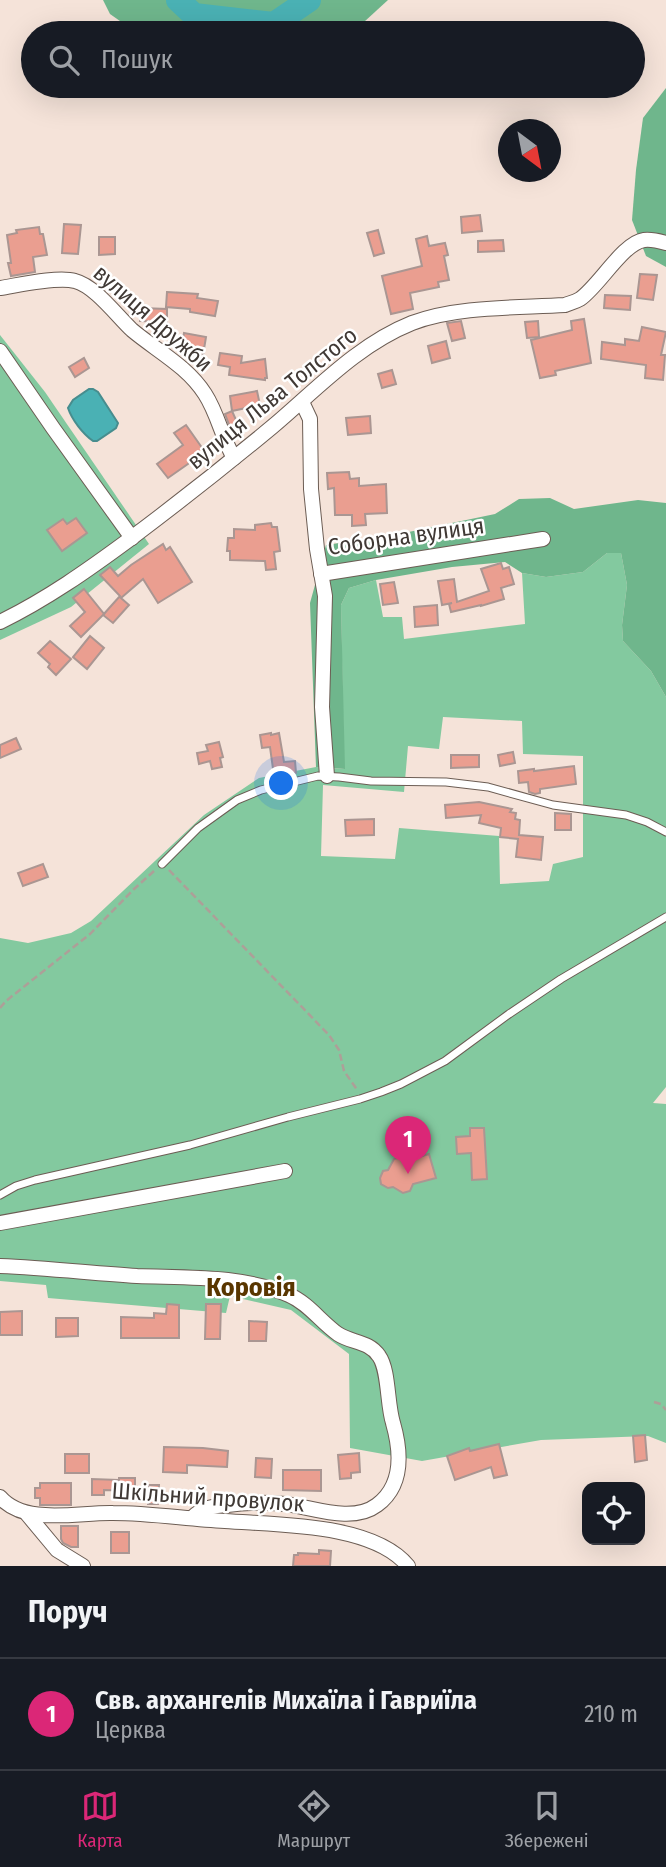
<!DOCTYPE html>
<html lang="uk">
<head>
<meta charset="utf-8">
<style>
	:root { --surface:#171b24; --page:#20242c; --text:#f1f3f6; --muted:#9ea1a6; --line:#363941; --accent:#db2777 }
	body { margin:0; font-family:"Fira Sans Condensed",sans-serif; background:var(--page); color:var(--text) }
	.controls { position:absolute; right:21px; bottom:21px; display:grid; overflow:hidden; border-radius:14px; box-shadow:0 7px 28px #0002 }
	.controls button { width:63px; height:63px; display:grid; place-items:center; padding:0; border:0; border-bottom:2px solid var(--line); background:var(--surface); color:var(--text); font:35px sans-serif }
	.compass { position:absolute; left:498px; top:119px; width:63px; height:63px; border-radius:50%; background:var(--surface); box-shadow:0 7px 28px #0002; rotate:148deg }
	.you { position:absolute; left:282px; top:784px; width:24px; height:24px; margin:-18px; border:5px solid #fff; border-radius:50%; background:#1a73e8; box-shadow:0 0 0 10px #1a73e833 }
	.badge { display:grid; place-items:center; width:46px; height:46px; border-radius:50%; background:var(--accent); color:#fff; font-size:23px; font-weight:700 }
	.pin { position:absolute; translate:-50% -58px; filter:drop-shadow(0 2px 4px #0008) }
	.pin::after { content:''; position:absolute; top:37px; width:24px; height:21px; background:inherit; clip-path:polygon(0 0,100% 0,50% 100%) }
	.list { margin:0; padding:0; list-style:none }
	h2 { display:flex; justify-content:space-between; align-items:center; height:91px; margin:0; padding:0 28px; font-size:30px }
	h2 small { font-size:23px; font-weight:400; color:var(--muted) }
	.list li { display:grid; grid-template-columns:46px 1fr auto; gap:21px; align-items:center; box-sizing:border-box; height:112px; padding:0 28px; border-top:2px solid var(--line) }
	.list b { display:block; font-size:26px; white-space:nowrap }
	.list p { margin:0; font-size:23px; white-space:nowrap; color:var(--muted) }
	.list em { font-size:23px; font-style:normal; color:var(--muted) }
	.icon { flex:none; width:38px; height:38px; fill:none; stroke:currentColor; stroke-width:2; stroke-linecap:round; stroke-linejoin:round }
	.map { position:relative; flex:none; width:666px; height:1566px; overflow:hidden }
	.search { position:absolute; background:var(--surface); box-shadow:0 7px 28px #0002; left:21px; right:21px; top:21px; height:77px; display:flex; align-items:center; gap:18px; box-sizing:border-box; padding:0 24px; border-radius:38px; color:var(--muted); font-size:26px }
	.sheet { height:203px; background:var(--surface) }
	nav { display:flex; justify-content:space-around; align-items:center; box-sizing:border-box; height:98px; border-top:2px solid var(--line); background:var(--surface); font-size:19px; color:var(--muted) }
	nav a { display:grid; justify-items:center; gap:4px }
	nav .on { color:var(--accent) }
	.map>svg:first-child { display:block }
	.green { fill:#83c99f; fill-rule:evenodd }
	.forest { fill:#6fb68c }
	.water { fill:#4ab1b4; stroke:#478d8e; stroke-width:2 }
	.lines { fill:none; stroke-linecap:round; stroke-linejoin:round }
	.river { stroke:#4ab1b4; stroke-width:24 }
	.building { fill:#ea9e90; stroke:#aa9692; stroke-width:2 }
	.lane-casing { stroke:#6c5d54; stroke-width:9 }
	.street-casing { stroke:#6c5d54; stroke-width:16 }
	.path { stroke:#ad9f98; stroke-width:2.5; stroke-dasharray:7 3.5; stroke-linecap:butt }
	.lane { stroke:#fff; stroke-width:7 }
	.street { stroke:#fff; stroke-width:14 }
	.labels { text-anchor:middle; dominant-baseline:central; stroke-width:5; stroke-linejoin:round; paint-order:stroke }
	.street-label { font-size:23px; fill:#403935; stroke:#fff }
	.quarter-label { font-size:26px; font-weight:bold; fill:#593600; stroke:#fff }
</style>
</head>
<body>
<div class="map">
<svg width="666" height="1566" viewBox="0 0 666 1566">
	<rect width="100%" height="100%" fill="#f5e3d9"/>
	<!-- green -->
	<g class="green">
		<path d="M0,335L45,392L149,544L71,607L0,640Z"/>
		<path d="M607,553H621L627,585L622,625L623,641L651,671L666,697V1087L653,1103L666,1104V1443L648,1436L541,1440L422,1461L350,1448L349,1354L291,1310L230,1296L226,1313L48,1298L46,1285L0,1281V938L28,943L71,933L91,921L204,815L259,778L316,767L344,769L341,605L349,588L376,580L383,617H402L404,639L525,624L522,573L546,577L583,572ZM443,717L522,721L523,754L583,756V857L553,864L549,881L500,884L499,836L399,828L395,859L321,856L323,785L404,792L408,746L439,749Z"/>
	</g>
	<!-- forest -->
	<g class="forest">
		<path d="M103,0H388L352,33H137L110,14Z"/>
		<path d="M666,88V267L646,256L632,220L636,170L643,118Z"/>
		<path d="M550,498L574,509L638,500L666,503V697L651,671L623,641L622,625L627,585L621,553H607L583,572L546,577L522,573L505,562L452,567L376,580L349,588L341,605L345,769L316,767L310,603L326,545L399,534L495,514L519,499Z"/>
	</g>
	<!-- water -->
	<path class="water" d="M89,389H93L98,392L118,423L116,428L97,441H93C83,434 72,420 68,408L73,400Z"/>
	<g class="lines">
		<!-- river -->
		<path class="river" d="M178,0L194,15L274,24L309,0"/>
	</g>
	<!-- building -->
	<g class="building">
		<path d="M480,215L482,231L462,233L461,217Z"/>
		<path d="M64,224L81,225L78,254L62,253Z"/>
		<path d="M39,227L40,234H43L47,255L33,257L35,272L11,276L8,263H11L7,235L17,233L16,230Z"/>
		<path d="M378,230L384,253L374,256L367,233Z"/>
		<path d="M427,236L429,246L445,243L448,255L444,256L449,280L438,282L439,287L410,293L413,309L391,314L382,276L422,266L416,239Z"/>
		<path d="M99,237H115V254L99,255Z"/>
		<path d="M503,240L504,251L478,252V241Z"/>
		<path d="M640,274L657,275L653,300L637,298Z"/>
		<path d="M167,292L198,294L197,298L218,301L215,316L190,312V309L166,307Z"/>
		<path d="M605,295L631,296L630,310L604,308Z"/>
		<path d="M141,308L167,309V322L140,321Z"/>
		<path d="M584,319L591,363L555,371L556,375L540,378L531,340L572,330L571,321Z"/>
		<path d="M461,321L465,338L452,341L447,323Z"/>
		<path d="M538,321L539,337L527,338L525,322Z"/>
		<path d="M642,327L666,332L661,355H665L663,380L645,378L646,365L601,359L602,342L625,345V339L639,341Z"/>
		<path d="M184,333L206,337L203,355L181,351Z"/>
		<path d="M446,341L450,358L432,363L428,346Z"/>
		<path d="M220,353L242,356L241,363L265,359L267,378H265V380L229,375L230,367L218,365Z"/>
		<path d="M84,358L89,368L75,377L69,367Z"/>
		<path d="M392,370L396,384L382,388L378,374Z"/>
		<path d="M257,391L260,405L232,411L230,396Z"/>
		<path d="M232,411L241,431L233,435L225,414Z"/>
		<path d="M370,416L371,433L348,435L346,418Z"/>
		<path d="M186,425L205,452L168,478L157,464L183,445L174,433Z"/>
		<path d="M349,472L350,479L359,478V486L386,484L387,513L365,514L366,525L352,526V515H335L334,488L328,489L327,473Z"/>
		<path d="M76,518L87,533L62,551L47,530L63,519L67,524Z"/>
		<path d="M271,523L272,527H277L280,551L274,552L276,569L266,570L265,561L230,560V551H227L228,538H234V529L255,530V525Z"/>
		<path d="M163,544L166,550L170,547L192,582L158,603L143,579L121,598L129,605L113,623L103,615L120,596L100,575L110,567L118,576L131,565Z"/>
		<path d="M501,563L503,569L509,567L514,584L501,588L504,599L481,606V605L451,612L449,604L452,603L442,605L438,581L454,579L457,602L489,591L481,569Z"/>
		<path d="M394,582L398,603L383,605L380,584Z"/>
		<path d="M84,589L104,614L81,637L70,626L85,612L73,598Z"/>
		<path d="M437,605L438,625L415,627L414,607Z"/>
		<path d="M90,636L104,648L87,669L73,657Z"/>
		<path d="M50,641L71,659L56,675L48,667L50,664L38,653Z"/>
		<path d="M271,733V735L279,733L284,762L295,761L296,773L274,776L270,747L262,748L260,735Z"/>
		<path d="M16,738L21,749L0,758V745Z"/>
		<path d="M219,742L223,757L220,758L222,767L212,769L210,761L199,764L197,753L208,751L206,745Z"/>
		<path d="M513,752L515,763L500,766L498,755Z"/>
		<path d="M451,755H479V767L451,768Z"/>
		<path d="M574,766L576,784L540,789V793L535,794L529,792L528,782L519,783L518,771L534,769V771Z"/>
		<path d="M479,802L512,809L510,812L516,813L515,819L520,820L519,835L543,837L541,860L516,857L518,839L500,837L501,828L479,823L481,815L446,818L445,805Z"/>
		<path d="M555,813L571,814V830H555Z"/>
		<path d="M374,819V835L346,836L345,820Z"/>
		<path d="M43,864L48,877L23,886L18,873Z"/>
		<path d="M470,1128H484L487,1179L472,1180L471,1153L457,1154L456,1137L470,1136Z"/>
		<path d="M429,1154L436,1178L413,1184L410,1191L403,1193L393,1187L388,1188L381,1184L380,1178L383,1171L388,1170L394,1159L401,1157L406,1161Z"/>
		<path d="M167,1304L179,1305V1338H121V1317L154,1318V1313L166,1314Z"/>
		<path d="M206,1304H221L220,1339H205Z"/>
		<path d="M22,1311V1335H0V1312Z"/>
		<path d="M56,1318H78V1336L56,1337Z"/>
		<path d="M249,1321L267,1322L266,1341H249Z"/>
		<path d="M645,1435L647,1460L635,1462L633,1436Z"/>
		<path d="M499,1444L507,1475L494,1478L491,1467L455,1480L447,1456L469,1448L470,1451Z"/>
		<path d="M164,1447L203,1448L228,1451L227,1467L187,1465V1473L163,1472Z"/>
		<path d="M359,1453L360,1472L351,1473V1478L340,1479L338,1455Z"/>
		<rect x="65" y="1454" width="24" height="19"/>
		<path d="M256,1458L272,1459L271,1478L255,1477Z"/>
		<path d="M283,1470H321V1491L283,1490Z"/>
		<path d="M119,1478H135V1491L104,1490V1495H92V1479L119,1480Z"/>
		<path d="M40,1483H71V1505H40V1498H35V1488H40Z"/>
		<path d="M149,1485H159L158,1504H148Z"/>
		<path d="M61,1526H78V1547H71L63,1543L61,1539Z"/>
		<rect x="111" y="1532" width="18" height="21"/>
		<path d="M319,1550L331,1551L330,1566H293L294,1555H298V1553L319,1554Z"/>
	</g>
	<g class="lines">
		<!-- lane casing -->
		<g class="lane-casing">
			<g id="lane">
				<path d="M162,864L198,828L237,800L261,790L318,776L339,777L371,781L446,782L488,787L553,805L626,815L647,822L666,832"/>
				<path d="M0,1195L16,1186L35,1180L190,1145L288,1117L360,1099L381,1092L401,1084L445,1061L509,1014L561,979L666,917"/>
			</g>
		</g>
		<!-- street casing -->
		<g class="street-casing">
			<g id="street">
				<path d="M0,288C19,285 58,276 75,281C95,286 117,316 132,330C157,351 187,366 205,394C218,414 222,438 234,458"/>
				<path d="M0,351L53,428L132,538"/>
				<path d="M302,402L310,419L311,489L317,549L325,596L322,707L327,776"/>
				<path d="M321,574L543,539"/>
				<path d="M0,622C47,599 88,570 130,539C178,503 225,466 272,427C316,390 357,345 412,323C456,306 517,308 565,305C570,303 575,302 580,299C599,286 623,243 644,240C652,239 659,241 666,243"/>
				<path d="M0,1223L285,1171"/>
				<path d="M0,1266C46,1268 91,1273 137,1276C187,1278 241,1275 289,1295C308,1303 321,1322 338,1334C352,1343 369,1341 379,1356C389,1370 387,1404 393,1423C401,1451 404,1485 377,1505C352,1524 312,1507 285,1504C265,1502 246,1502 227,1505C214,1506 202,1508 193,1517"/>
				<path d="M0,1497C25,1526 78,1512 113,1513C150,1513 187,1519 225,1521C276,1525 373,1523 408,1566"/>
				<path d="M27,1514L57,1550L83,1566"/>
			</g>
		</g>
		<!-- path -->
		<g class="path">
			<path d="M169,870L329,1035L339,1050L344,1071L358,1091"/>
			<path d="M0,1008L6,1001L90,934L133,890L154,871"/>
			<path d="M654,1402L661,1404L666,1410"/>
		</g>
		<!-- lane -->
		<use href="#lane" class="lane"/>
		<!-- street -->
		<use href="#street" class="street"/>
	</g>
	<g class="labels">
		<!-- street labels -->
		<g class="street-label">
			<text transform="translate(153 318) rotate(41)">вулиця Дружби</text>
			<text transform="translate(272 398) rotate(-39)">вулиця Льва Толстого</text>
			<text transform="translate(406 536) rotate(-8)">Соборна вулиця</text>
			<text transform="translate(208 1497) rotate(4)">Шкільний провулок</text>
		</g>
		<!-- quarter labels -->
		<g class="quarter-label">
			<text x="251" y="1287">Коровія</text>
		</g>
	</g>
</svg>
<div class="controls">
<button><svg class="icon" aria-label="locate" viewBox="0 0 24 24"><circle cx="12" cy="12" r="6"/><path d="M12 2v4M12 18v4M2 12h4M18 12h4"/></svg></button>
</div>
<svg class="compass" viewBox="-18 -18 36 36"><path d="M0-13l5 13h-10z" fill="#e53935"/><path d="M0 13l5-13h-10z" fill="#9ea1a6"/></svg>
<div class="you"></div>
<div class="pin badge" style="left:408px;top:1174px">1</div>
<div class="search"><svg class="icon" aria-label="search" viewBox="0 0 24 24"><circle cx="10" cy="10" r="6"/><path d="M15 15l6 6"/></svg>Пошук</div>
</div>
<section class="sheet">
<h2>Поруч<small></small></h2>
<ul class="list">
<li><span class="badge">1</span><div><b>Свв. архангелів Михаїла і Гавриїла</b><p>Церква</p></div><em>210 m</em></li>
</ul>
</section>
<nav>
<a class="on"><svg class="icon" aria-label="map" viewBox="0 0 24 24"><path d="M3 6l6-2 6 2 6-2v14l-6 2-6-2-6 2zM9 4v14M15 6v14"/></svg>Карта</a>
<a><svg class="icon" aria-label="directions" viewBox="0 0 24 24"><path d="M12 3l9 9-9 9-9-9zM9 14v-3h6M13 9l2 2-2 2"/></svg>Маршрут</a>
<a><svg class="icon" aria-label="saved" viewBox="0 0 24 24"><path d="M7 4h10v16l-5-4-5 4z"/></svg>Збережені</a>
</nav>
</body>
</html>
